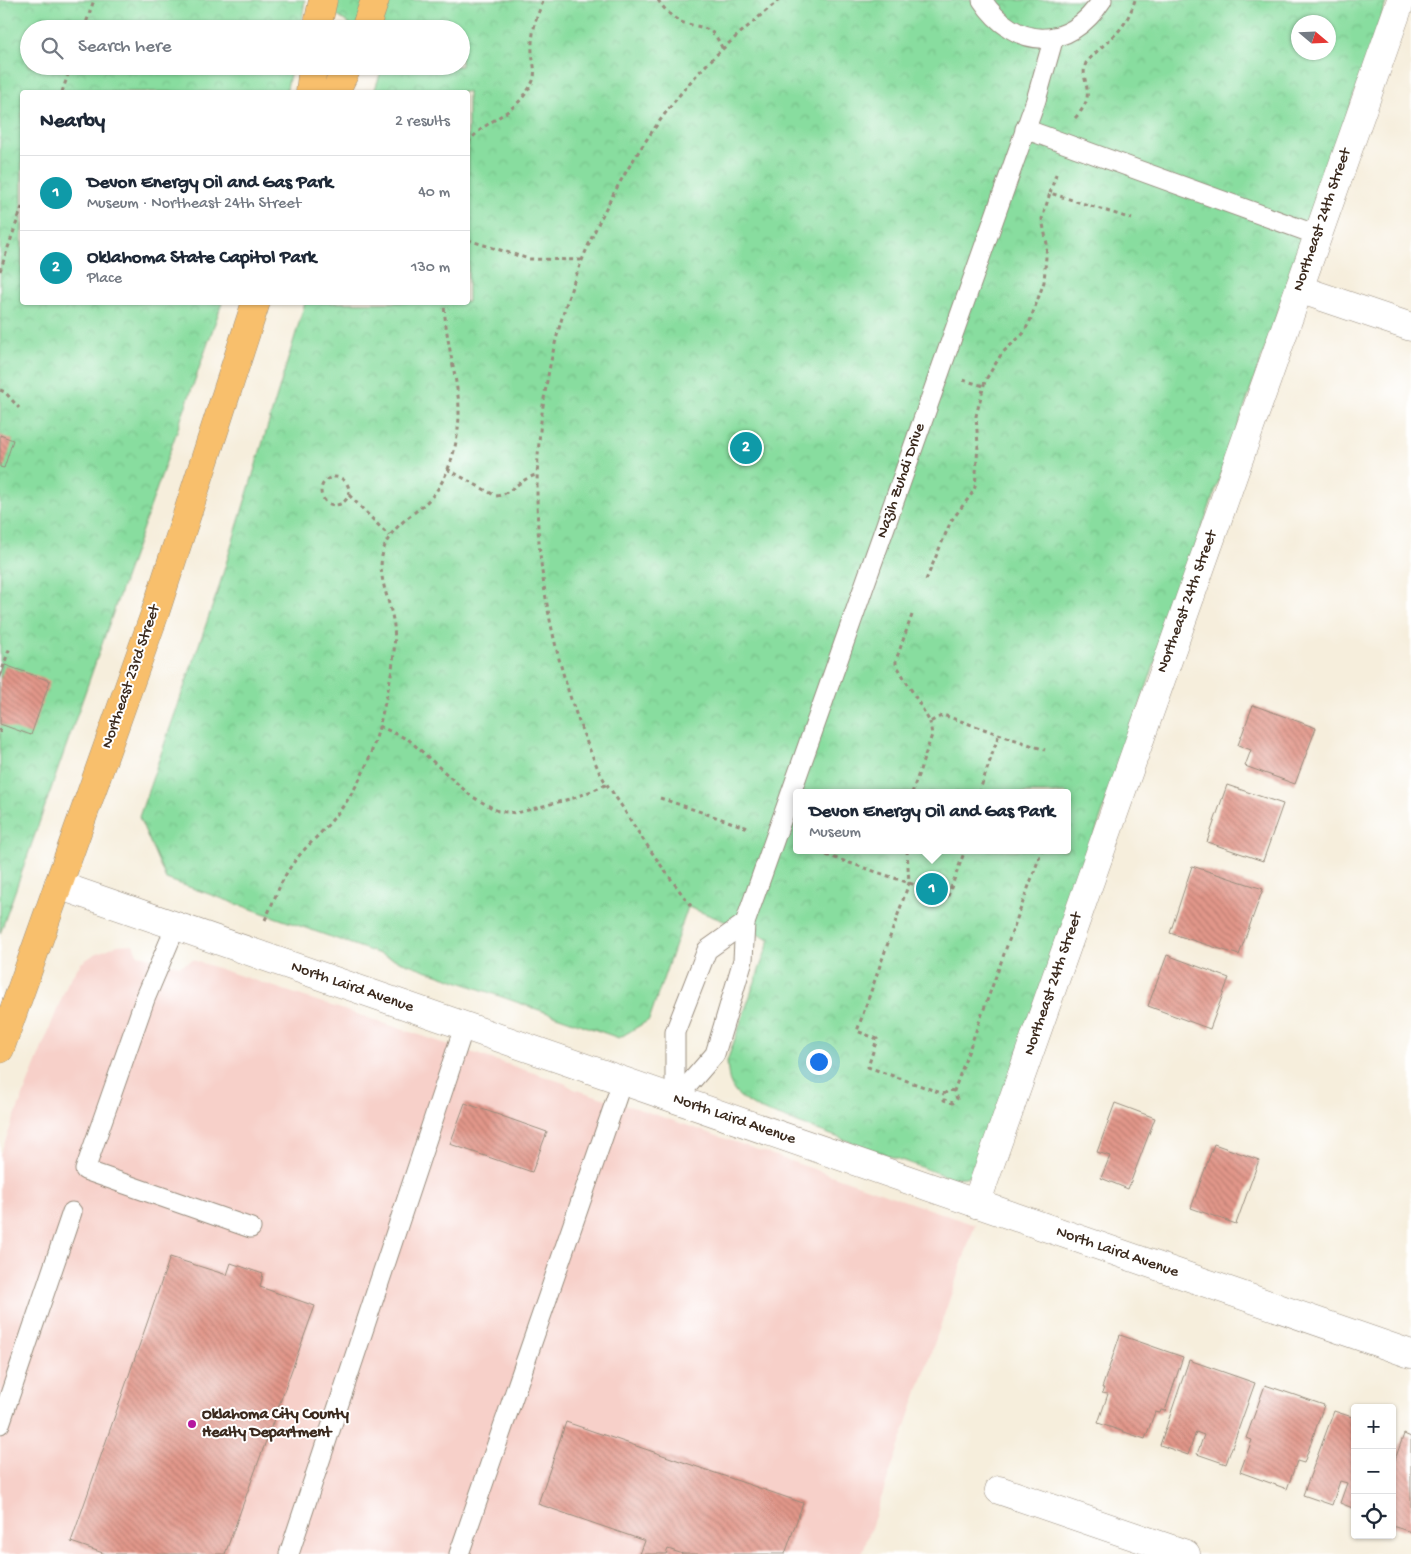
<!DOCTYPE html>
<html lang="en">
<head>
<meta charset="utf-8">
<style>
	:root { --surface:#fff; --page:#f2f2f3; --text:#1f2937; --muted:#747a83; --line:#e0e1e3; --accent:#2563eb }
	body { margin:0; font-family:"Gochi Hand",sans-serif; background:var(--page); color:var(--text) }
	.controls { position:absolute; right:15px; bottom:15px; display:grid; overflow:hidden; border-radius:5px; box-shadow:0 1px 4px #0004 }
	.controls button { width:45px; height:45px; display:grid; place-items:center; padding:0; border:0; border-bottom:1px solid var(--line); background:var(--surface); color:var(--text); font:25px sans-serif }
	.compass { position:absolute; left:1291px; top:15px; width:45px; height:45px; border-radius:50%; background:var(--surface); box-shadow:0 1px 4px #0004; rotate:109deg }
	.you { position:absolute; left:818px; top:1061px; width:18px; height:18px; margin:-12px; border:4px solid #fff; border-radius:50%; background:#1a73e8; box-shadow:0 0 0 8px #1a73e833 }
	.badge { display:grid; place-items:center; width:32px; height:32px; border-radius:50%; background:var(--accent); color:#fff; font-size:16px; font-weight:700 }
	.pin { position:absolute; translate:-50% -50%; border:2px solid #fff; box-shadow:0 1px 5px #0006 }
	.popup { position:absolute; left:793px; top:789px; width:278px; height:65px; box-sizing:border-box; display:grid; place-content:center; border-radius:5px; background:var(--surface); filter:drop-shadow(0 1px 4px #0005); font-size:16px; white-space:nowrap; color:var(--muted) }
	.popup b { font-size:19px; color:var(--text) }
	.popup::after { content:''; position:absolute; left:50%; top:100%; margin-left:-10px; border:10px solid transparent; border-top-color:var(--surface) }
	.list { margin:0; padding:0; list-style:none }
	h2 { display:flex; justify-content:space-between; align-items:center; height:65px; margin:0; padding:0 20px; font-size:21px }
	h2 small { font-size:16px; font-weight:400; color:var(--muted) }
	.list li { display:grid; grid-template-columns:32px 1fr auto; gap:15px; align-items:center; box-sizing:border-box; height:75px; padding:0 20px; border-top:1px solid var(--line) }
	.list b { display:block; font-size:19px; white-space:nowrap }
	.list p { margin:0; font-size:16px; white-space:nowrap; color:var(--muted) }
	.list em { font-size:16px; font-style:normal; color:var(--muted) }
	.icon { flex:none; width:28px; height:28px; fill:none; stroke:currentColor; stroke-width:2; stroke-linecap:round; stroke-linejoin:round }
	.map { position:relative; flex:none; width:1411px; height:1554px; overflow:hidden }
	.search { position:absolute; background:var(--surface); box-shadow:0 1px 4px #0004; left:20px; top:20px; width:450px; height:55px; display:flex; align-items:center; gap:12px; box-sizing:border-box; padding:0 18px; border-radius:28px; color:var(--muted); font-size:19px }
	.panel { position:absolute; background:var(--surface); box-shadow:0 1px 4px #0004; left:20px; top:90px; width:450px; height:215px; border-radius:5px }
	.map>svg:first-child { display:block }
	.built { fill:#f7d0c9 }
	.park { fill:url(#park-crowns); stroke:#62845e; fill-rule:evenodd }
	.building { fill:url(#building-back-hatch) }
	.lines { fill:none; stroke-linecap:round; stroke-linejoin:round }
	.service-casing { stroke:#988c7d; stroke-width:21 }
	.minor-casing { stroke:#988c7d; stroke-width:29 }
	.tertiary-casing { stroke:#988c7d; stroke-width:29 }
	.primary-casing { stroke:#988c7d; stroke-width:29 }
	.path { stroke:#988c7d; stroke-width:3; stroke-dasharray:4 4; stroke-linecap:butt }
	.service { stroke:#fff; stroke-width:19 }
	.minor { stroke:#fff; stroke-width:28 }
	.tertiary { stroke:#fff; stroke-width:28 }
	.primary { stroke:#f8bf6c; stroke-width:28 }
	.poi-dot { fill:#b5179e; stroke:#fff; stroke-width:2 }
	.labels { text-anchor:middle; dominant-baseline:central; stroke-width:4; stroke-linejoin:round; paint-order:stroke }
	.street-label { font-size:16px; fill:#3b2a1e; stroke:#fff }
	.poi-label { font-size:16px; font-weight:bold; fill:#3b2a1e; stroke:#fff; text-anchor:start }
</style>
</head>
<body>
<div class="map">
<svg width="1411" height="1554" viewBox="0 0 1411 1554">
	<defs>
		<pattern id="park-crowns" width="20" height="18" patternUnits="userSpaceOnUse" patternTransform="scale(1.25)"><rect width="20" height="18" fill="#88dd9f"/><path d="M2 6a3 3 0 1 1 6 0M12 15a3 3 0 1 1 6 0" fill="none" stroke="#76be88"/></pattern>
		<pattern id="building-back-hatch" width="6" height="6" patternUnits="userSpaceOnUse" patternTransform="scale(1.25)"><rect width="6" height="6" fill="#e2978a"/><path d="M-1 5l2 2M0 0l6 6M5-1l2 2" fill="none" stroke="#b87b70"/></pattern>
	</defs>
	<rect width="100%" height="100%" fill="#fff"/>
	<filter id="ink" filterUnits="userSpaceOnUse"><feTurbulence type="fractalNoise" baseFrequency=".02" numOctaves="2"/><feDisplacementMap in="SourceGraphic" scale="10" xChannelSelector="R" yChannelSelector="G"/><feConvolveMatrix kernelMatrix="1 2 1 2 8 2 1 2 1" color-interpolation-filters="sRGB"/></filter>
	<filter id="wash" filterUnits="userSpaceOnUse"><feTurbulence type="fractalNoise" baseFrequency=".0096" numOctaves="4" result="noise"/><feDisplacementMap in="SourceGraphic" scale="20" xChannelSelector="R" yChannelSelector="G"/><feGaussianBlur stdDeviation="1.12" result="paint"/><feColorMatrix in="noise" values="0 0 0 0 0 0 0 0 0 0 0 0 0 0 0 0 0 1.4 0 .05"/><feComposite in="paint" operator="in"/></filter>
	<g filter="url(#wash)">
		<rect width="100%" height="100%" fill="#f6eedc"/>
		<!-- built -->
		<path class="built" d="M133,944L137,954L179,966L193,960L564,1083L574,1089L648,1112L975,1225L862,1554H0V1154L68,982L81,963L95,954L118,945Z"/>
		<!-- park -->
		<g class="park">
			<path d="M0,0H305L301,29H29V66H292L286,92H22V302L222,303L0,934Z"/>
			<path d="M313,0H1387L977,1171L966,1177L951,1178L759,1109C734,1094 729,1092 727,1061L770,939L688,907L649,1020L619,1038L166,879L139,817L218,590L305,303L468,302V92H374L383,66H461V29H357ZM1298,22H1328V52H1298ZM797,793H1067V850H797Z"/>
		</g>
		<g id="blocks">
			<!-- building -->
			<g class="building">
				<path d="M0,435L13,440L4,468L0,467Z"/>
				<path d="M5,665L50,681L31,735L0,724V680Z"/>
				<path d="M1253,705L1316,728L1295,784L1245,766L1251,750L1238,745Z"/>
				<path d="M1227,785L1283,804L1263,861L1207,842Z"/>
				<path d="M1192,866L1263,889L1239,955L1170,933Z"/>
				<path d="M1167,955L1229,978L1210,1029L1148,1006Z"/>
				<path d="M465,1103L547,1132L532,1172L450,1144Z"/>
				<path d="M1115,1103L1155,1118L1128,1189L1101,1178L1110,1156L1097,1152Z"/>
				<path d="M1214,1144L1259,1160L1236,1224L1191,1208Z"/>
				<path d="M170,1257L227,1275L231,1263L263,1274L260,1287L315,1306L225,1554H106L71,1542Z"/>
				<path d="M1120,1335L1183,1357L1165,1411L1161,1410L1160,1413L1155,1412L1145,1439L1098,1423L1108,1394L1102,1393L1104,1388H1102Z"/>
				<path d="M1189,1360L1255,1383L1226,1464L1197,1454L1204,1435L1196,1432L1188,1455L1160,1445Z"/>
				<path d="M1265,1385L1324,1405L1304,1463L1297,1461L1287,1489L1240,1472L1252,1440L1246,1438Z"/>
				<path d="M1334,1411L1355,1418V1509L1340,1503L1347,1483L1340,1481L1332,1505L1303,1495Z"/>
				<path d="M566,1422L803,1503L785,1554H683L668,1549L666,1554H640L645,1541L538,1504Z"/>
				<path d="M1404,1434L1411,1437V1532L1392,1526V1468Z"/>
			</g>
		</g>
	</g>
	<g filter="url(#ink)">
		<use href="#blocks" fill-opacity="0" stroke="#988c7d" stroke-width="1"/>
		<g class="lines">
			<!-- service casing -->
			<g class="service-casing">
				<g id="service">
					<path d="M982,0C1015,50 1069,52 1102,0"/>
					<path d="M1025,129L1317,235"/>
					<path d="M176,926L145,999L85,1170L251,1228"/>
					<path d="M675,1100L715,1054L743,960L745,923L1036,100L1054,37"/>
					<path d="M675,1100V1032L707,950L745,923"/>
					<path d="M0,1424L72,1212"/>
					<path d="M289,1554L464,1027"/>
					<path d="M459,1554L622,1082"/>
				</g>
			</g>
			<!-- minor casing -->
			<g class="minor-casing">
				<g id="minor">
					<path d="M1299,289L1411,327"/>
					<path d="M976,1204L1401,0"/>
					<path d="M999,1490L1186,1554"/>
				</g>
			</g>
			<!-- tertiary casing -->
			<g class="tertiary-casing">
				<path id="tertiary" d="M58,885L1411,1354"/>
			</g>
			<!-- primary casing -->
			<g class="primary-casing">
				<g id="primary">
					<path d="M317,29L323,0"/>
					<path d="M365,29L375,0"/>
					<path d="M310,92L313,66"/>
					<path d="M335,92L348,66"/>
					<path d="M0,1049L155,613L256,302"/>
				</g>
			</g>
			<!-- path -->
			<g class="path">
				<path d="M658,0C664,9 673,19 684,23C706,29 713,26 723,50"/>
				<path d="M84,29L94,0"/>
				<path d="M62,92L71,66"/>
				<path d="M1075,118C1100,92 1078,82 1086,63C1108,37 1123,37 1135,0"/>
				<path d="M468,143C488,116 515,117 532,83C537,73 533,63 532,53C531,34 536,16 544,0"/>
				<path d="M1050,193L1057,171"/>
				<path d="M468,240L529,259L583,260"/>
				<path d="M0,271L22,207"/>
				<path d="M963,380L984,386"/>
				<path d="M0,390L5,392L19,408"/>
				<path d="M447,469L496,496C510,495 520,478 537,475"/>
				<circle cx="335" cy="491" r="14"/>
				<path d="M349,495L389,536"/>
				<path d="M926,580L951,521L971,495L975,487L978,445L976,416L985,381L1002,353L1023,334L1030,321L1044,282L1047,244L1042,219L1050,193L1132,219"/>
				<path d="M912,615L896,660V664L930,722L943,715L1045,750"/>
				<path d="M0,676L10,647"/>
				<path d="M379,726L409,740L471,796L498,811L517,813L577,797L608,784"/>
				<path d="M0,729V734"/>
				<path d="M912,793L932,735L930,722"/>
				<path d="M979,793L999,734"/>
				<path d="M660,798L751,829"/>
				<path d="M811,850L948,896L965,850"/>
				<path d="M907,850L909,883L857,1031L877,1039L868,1067L944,1094"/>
				<path d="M691,906C666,873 643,841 621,805C614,794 605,783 599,771C494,538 522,286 686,87C713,55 747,27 779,0"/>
				<path d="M265,920C274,901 281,879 294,862C305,847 320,835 332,820C357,792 373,755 381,719C388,690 397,656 394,626C391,601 376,577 383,552C390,522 421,514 437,490C454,465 462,426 458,396C454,364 445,335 444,302"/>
				<path d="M954,1091L949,1090L944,1094V1100L953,1103L957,1099L954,1091L1042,850"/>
			</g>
			<!-- service -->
			<use href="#service" class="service"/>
			<!-- minor -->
			<use href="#minor" class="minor"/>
			<!-- tertiary -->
			<use href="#tertiary" class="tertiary"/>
			<!-- primary -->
			<use href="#primary" class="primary"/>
		</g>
	</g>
	<!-- markers -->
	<circle class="poi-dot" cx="192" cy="1424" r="5"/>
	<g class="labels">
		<!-- street labels -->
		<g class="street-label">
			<text transform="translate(1323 220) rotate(-71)">Northeast 24th Street</text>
			<text transform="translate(902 481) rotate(-71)">Nazih Zuhdi Drive</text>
			<text transform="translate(1188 602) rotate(-70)">Northeast 24th Street</text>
			<text transform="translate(132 677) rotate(-71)">Northeast 23rd Street</text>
			<text transform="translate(1054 984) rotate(-71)">Northeast 24th Street</text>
			<text transform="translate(352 988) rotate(19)">North Laird Avenue</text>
			<text transform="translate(734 1120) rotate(19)">North Laird Avenue</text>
			<text transform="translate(1117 1253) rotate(19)">North Laird Avenue</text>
		</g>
		<!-- poi labels -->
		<g class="poi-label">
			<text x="202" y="1415">Oklahoma City County<tspan x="202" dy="18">Healty Department</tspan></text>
		</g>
	</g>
</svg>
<div class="controls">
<button>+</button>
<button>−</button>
<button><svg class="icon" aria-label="locate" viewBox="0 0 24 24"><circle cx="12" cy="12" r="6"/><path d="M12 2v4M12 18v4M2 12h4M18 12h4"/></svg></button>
</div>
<svg class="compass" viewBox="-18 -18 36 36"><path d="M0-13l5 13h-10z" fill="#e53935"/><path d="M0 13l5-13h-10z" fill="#747a83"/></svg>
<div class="you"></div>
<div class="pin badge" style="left:932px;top:889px;background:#0f9aa8">1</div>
<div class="popup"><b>Devon Energy Oil and Gas Park</b>Museum</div>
<div class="pin badge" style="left:746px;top:448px;background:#0f9aa8">2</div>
<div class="search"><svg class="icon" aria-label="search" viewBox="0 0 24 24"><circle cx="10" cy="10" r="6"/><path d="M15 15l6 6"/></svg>Search here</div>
<section class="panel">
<h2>Nearby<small>2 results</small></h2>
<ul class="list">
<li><span class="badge" style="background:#0f9aa8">1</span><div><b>Devon Energy Oil and Gas Park</b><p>Museum · Northeast 24th Street</p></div><em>40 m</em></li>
<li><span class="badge" style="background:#0f9aa8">2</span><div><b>Oklahoma State Capitol Park</b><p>Place</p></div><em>130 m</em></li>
</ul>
</section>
</div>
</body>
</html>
